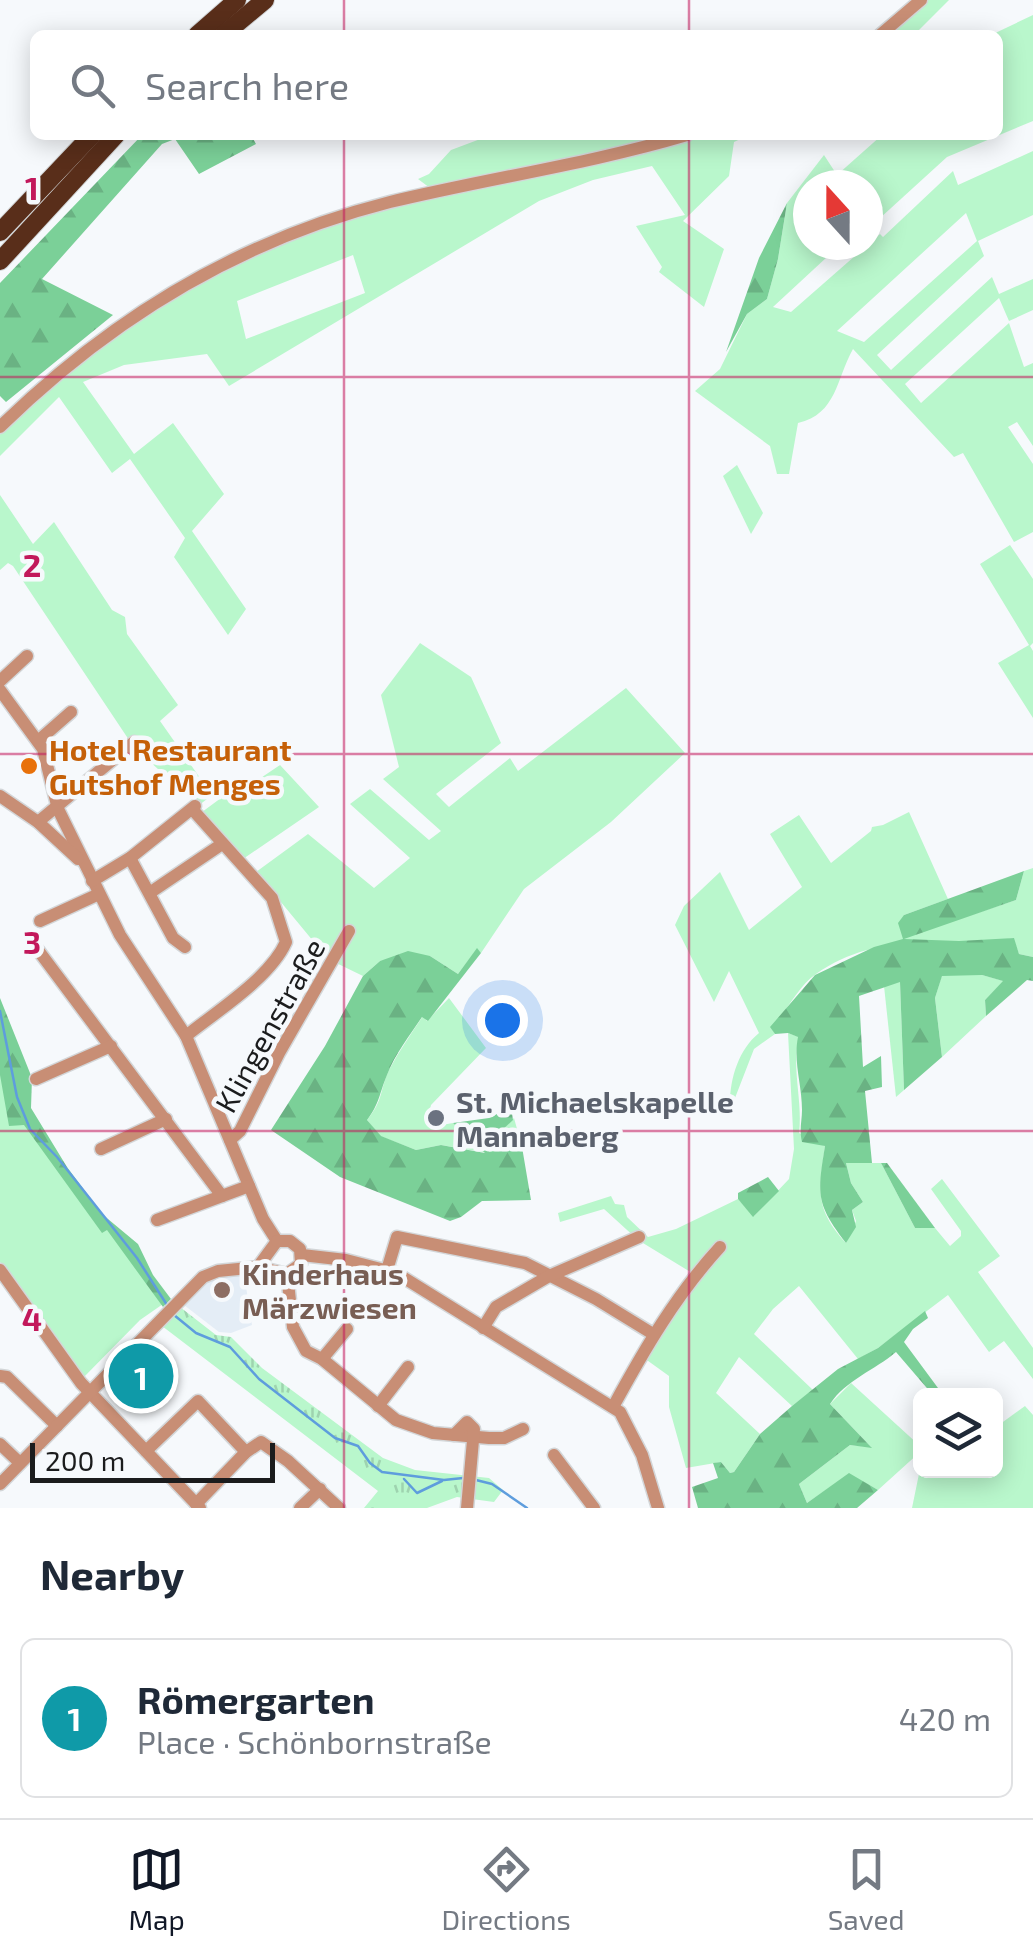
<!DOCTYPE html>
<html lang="en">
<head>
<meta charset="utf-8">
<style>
	:root { --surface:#fff; --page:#f2f2f3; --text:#1f2937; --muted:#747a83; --line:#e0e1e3; --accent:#111827 }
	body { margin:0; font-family:"Exo 2",sans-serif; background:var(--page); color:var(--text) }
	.controls { position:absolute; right:30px; bottom:30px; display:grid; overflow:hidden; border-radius:15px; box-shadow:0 5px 25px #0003 }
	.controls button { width:90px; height:90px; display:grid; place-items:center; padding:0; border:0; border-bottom:2px solid var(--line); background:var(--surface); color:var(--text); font:50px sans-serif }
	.compass { position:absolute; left:793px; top:170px; width:90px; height:90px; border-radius:50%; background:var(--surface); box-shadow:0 5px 25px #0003; rotate:339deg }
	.scale { position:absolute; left:30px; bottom:25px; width:245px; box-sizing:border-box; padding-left:10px; border:5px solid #1b1c1d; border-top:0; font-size:28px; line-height:35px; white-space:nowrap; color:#1b1c1d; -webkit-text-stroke:8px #f6f9fc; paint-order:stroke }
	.you { position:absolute; left:502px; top:1020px; width:35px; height:35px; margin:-25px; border:8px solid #fff; border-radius:50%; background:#1a73e8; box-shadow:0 0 0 15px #1a73e833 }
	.badge { display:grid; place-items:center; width:65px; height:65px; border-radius:50%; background:var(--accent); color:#fff; font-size:32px; font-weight:700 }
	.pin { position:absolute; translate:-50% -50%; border:5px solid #fff; box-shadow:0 2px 10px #0006 }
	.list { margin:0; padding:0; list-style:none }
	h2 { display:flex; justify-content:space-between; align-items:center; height:130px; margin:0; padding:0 40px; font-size:42px }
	h2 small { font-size:32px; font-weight:400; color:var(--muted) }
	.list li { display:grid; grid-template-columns:65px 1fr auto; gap:30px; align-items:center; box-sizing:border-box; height:160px; margin:0 20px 20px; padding:0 20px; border:2px solid var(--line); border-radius:15px }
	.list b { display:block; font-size:38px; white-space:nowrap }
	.list p { margin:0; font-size:32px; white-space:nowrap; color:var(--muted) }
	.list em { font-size:32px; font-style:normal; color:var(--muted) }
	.icon { flex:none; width:55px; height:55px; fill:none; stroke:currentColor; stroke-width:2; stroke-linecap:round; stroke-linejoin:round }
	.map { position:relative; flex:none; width:1033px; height:1508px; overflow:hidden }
	.search { position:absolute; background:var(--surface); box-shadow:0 5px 25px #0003; left:30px; right:30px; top:30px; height:110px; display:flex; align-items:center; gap:25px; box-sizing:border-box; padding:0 35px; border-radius:15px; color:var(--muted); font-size:38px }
	.sheet { height:310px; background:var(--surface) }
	nav { display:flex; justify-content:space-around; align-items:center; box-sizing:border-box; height:140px; border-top:2px solid var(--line); background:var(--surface); font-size:28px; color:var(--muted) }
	nav a { display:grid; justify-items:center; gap:5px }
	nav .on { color:var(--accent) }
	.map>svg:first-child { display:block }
	.built { fill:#e4edf6 }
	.green { fill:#b9f7cc; fill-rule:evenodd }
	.forest { fill:url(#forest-firs) }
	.park { fill:url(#park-tufts) }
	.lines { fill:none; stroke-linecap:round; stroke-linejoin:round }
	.stream { stroke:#5e9ddd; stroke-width:2.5 }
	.minor-casing { stroke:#d3d6d8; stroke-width:15 }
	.highway-casing { stroke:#d3d6d8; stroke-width:20 }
	.minor { stroke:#c88e75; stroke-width:12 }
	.highway { stroke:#592e1a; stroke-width:18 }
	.grid { fill:none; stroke:#c2185b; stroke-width:2.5; stroke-opacity:0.55 }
	.food-dot { fill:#e8710a; stroke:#f6f9fc; stroke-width:4 }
	.worship-dot { fill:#6b7280; stroke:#f6f9fc; stroke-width:4 }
	.education-dot { fill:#8d6e63; stroke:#f6f9fc; stroke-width:4 }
	.labels { text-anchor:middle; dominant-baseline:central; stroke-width:9; stroke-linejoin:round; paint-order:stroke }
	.food-label { font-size:30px; font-weight:bold; fill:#c56008; stroke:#f6f9fc; text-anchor:start }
	.street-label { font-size:30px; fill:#1b1c1d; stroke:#f6f9fc }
	.worship-label { font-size:30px; font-weight:bold; fill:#5b616d; stroke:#f6f9fc; text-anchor:start }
	.education-label { font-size:30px; font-weight:bold; fill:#785e54; stroke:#f6f9fc; text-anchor:start }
	.grid-label { font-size:32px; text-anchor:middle; font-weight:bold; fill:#c2185b; stroke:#f6f9fc; stroke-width:9; stroke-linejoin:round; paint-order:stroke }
</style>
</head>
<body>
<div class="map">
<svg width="1033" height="1508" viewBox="0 0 1033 1508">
	<defs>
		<pattern id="forest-firs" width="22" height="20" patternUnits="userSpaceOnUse" patternTransform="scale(2.5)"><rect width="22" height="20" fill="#7bd098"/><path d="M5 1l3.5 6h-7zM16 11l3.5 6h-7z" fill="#6ab283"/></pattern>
		<pattern id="park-tufts" width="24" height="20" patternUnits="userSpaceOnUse" patternTransform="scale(2.5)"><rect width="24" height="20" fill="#b9f7cc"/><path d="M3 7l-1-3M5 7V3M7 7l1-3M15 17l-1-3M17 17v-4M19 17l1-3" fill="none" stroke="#9ed3af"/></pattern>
	</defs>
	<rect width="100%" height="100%" fill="#f6f9fc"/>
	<!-- built -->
	<path class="built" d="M244,1274L252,1325L231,1333L219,1332L184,1305L211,1276Z"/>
	<!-- green -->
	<g class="green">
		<path d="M927,0H949L914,35H888Z"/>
		<path d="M1033,15V121L947,157L868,229V185H808V245H840L773,307L791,312L880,234L883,237L953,171L958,185L1033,151V215L978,241L984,256L877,355L891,370L992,277L999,294L1033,279V310L1009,321L999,298L905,384L921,403L1009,323L1024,367L1033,363V446L1017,422L1008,427L1033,464V532L1014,542L963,453L954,457L853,349C836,379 837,414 798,423L789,474H777L770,446L695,391L720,369L747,314L767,299L778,259L787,203L824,155L837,175L882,135H998V35H991ZM966,213L977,241L864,342L837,331Z"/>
		<path d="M491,135H671L430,188L418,179L429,174L451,150Z"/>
		<path d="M700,135H749L734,142L729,176L683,221L724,249L704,307L659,272L662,267L636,226L685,215L652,166L593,180L539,201L229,386L207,354L124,365L83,382L134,454L173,423L224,494L192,531L246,609L228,635L174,557L185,538L130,459L112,473L59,397L0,456V433L33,399L104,340L235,261L353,216ZM353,255L365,293L246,339L237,301Z"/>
		<path d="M737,465L763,513L751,534L723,476Z"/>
		<path d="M0,495L33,544L54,522L112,610L125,617L127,634L178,705L160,721L212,795L198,806L133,746L13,566L8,563L0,570Z"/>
		<path d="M1010,545L1033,579V643L1030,646L1033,651V718L998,663L1029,645L980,564Z"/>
		<path d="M420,643L471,677L501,743L436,794L449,807L510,758L518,771L626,688L685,753L611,822L524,889L481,953L477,949L458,974L430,956L380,961L363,976L328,959L256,872L308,834L374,888L410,858L350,804L370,789L429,840L441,831L383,779L399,767L381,695Z"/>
		<path d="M280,765L319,807L243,859L202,812L236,787L240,792Z"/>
		<path d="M909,812L948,899L904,915L947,923L1016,900L1024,871L1033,868V957L1019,954L1013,938C942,952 884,927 816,974C797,987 788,1011 771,1027L775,1034L754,1049L735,1098L730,1103C730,1078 739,1049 759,1033L729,971L714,1002L675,925L684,906L720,872L749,930L802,887L770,834L799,815L831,863L871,831L872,827L883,825Z"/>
		<path d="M942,975H982L1004,981L985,1000L986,1016L942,1057L935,998Z"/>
		<path d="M900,981L904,1090L896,1097L884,986Z"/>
		<path d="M449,998L486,1048L431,1105L427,1123L430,1127L453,1123L488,1153L498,1134L514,1118L522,1147L488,1153L441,1145L416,1150L380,1136L367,1120C384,1099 379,1092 389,1070C399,1051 411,1034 423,1016L427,1021Z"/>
		<path d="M788,1033L799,1037C791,1068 803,1101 799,1133L825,1146C819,1190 814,1208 846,1243L856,1221L852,1210L863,1202L851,1183L846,1163H881L915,1228H935L950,1246L961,1236V1231L931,1189L942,1179L1000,1256L978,1272L1033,1348V1379L1004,1341L989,1352L948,1295L878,1348L858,1359L799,1286L773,1309L754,1334L813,1390L792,1406L739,1357L716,1393L760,1434L734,1472L730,1473L721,1462L686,1468L669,1407V1376L644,1358L697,1276L638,1240L604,1209L560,1222L558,1213L611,1196L615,1204L624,1205L627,1217L648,1237L676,1229L738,1199L754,1216L789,1179L794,1149Z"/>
		<path d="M0,1042L16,1097L163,1304L140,1320L83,1378L0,1262Z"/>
		<path d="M851,1383L920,1446V1452L878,1490L849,1474L807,1503L799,1484L850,1445L871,1447L830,1404Z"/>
		<path d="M1025,1406L1033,1415V1508H912L920,1469L996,1470V1427Z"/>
	</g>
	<!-- forest -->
	<g class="forest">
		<path d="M142,135H251L256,144L199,174L175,139L162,144L42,279L113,315L6,402L0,396V283Z"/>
		<path d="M787,203L778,259L767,299L747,314L726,352L759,258Z"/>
		<path d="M1024,871L1016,900L904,939L959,941L1014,938L1019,954L1033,957V981L1027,980L986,1016L985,1000L1003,981L982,975L942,976L935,998L942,1057L904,1090L900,982L859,996L863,1067L881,1056L882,1087L865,1091L872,1163H846L851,1183L863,1202L852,1210L856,1227L846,1243C816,1204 817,1195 825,1146L802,1142C799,1130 802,1121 802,1110C802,1084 793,1062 798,1037L788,1033L775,1034L770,1027L815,975L874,947L903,939L898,923L904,915Z"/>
		<path d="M477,948L481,953L428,1021L422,1017C410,1035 395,1054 387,1075C379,1094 380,1103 367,1120L381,1136L416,1150L441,1145L485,1153L453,1123L489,1118L511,1107L513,1120L498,1134L489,1152L522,1147L531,1200L482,1201L461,1217L450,1221L340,1177L271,1130L325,1046L363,976L380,961L408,951L430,956L458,974Z"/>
		<path d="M0,998L32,1078L31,1108L67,1167L102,1214L138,1244L153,1275L171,1299L163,1307L107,1230L102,1233L24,1125L9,1126L0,1075Z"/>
		<path d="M881,1163H887L935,1228H915Z"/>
		<path d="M768,1177L779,1191L753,1217L738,1199V1193Z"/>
		<path d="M925,1311L928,1318L913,1329L904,1342L938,1388L932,1394L896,1352C875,1370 846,1380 830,1404L872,1448L850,1445L799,1484L807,1503L849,1473L878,1490L857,1508H698L692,1487L718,1478L713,1463L721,1462L730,1473L734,1472L760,1434L792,1406L838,1369L878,1348Z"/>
	</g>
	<!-- park -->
	<path class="park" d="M180,1307L216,1335L231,1337L262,1368L383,1458L415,1470L489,1478L503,1490L494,1502L457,1497L427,1508H364L378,1491L162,1326Z"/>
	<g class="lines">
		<!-- stream -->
		<g class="stream">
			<path d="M0,1011L17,1097L30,1129L57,1157L137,1258L167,1305"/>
			<path d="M174,1315L196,1333L230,1347L259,1379L335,1438L358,1446L370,1463L382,1472L444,1480L463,1478"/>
			<path d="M404,1479L417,1493L442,1481"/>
			<path d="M476,1480L492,1484L527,1508"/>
		</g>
		<!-- minor casing -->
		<g class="minor-casing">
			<g id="minor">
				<path d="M880,35L921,0"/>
				<path d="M0,427C110,319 240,240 390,202C489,178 589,164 687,135"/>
				<path d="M0,681L27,656"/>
				<path d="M0,690L43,749L58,809L120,935L186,1036L263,1219L277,1241"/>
				<path d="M38,741L71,712"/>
				<path d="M0,796L38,822L78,859"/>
				<path d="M38,822L134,742"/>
				<path d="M130,858L173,938L185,947"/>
				<path d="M92,881L130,858L195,806"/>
				<path d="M151,892L222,844"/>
				<path d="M40,921L99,894"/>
				<path d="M35,946L222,1196"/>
				<path d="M186,1036C217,1011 270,978 286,942L272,898L193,810"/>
				<path d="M36,1079L111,1046"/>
				<path d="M230,1140L240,1131L279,1053L349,931"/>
				<path d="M101,1149L166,1119"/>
				<path d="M157,1220L249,1186"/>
				<path d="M302,1255L346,1260L396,1273L620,1412L642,1455L658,1508"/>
				<path d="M258,1267L277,1241"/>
				<path d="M0,1270L81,1383L200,1508"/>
				<path d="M387,1270L397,1237L525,1263L596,1299L653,1334"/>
				<path d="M287,1274L293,1327L306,1351L322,1359L396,1420L433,1433L489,1438H504L523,1429"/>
				<path d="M483,1328L496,1307L549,1276L639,1237"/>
				<path d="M322,1359L347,1329"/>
				<path d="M0,1376L7,1377L57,1426"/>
				<path d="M378,1406L408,1367"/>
				<path d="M613,1407C644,1350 676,1295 720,1247"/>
				<path d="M454,1435L467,1422L474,1429L467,1508"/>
				<path d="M0,1444L20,1463"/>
				<path d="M146,1451L198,1401L246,1452"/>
				<path d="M554,1455L594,1508"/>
				<path d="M0,1484L203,1277L218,1271L258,1267L287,1274L301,1264L300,1249L290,1241H277"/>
				<path d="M196,1504L246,1452L261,1442L288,1461L339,1508"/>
				<path d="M300,1508L320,1489"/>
			</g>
		</g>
		<!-- highway casing -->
		<g class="highway-casing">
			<g id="highway">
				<path d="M197,35L237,0"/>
				<path d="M223,35L265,0"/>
				<path d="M0,232L92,135"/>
				<path d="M0,261L116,135"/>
			</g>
		</g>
		<!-- minor -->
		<use href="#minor" class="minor"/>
		<!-- highway -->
		<use href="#highway" class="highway"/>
	</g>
	<!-- grid -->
	<path class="grid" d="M344,0V35M689,0V35M344,135V1508M689,135V1508M0,377H1033M0,754H1033M0,1131H1033"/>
	<!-- markers -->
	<circle class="food-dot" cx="29" cy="766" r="10"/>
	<circle class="worship-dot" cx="436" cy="1118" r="10"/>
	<circle class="education-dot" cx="222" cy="1290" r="10"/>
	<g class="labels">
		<!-- food labels -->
		<g class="food-label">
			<text x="49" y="749">Hotel Restaurant<tspan x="49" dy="34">Gutshof Menges</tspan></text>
		</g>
		<!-- street labels -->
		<g class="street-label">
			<text transform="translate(269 1025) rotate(-61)">Klingenstraße</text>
		</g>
		<!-- worship labels -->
		<g class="worship-label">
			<text x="456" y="1101">St. Michaelskapelle<tspan x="456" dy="34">Mannaberg</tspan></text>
		</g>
		<!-- education labels -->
		<g class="education-label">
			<text x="242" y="1273">Kinderhaus<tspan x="242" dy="34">Märzwiesen</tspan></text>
		</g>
	</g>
	<g class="grid-label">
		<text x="32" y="200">1</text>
		<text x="32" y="577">2</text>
		<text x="32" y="954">3</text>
		<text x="32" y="1331">4</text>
	</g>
</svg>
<div class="controls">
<button><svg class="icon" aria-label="layers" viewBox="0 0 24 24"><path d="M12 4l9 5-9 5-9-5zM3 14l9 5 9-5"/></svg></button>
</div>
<svg class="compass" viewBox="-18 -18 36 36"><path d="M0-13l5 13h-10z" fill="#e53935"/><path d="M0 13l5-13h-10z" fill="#747a83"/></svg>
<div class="scale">200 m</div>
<div class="you"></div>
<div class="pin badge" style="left:141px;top:1376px;background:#0f9aa8">1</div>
<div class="search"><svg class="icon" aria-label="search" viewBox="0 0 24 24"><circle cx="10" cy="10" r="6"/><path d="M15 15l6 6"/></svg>Search here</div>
</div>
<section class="sheet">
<h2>Nearby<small></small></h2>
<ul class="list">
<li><span class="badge" style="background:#0f9aa8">1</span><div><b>Römergarten</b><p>Place · Schönbornstraße</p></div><em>420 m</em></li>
</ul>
</section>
<nav>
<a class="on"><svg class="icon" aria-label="map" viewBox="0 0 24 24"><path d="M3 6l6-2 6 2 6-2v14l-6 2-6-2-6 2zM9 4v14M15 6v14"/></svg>Map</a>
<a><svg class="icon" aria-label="directions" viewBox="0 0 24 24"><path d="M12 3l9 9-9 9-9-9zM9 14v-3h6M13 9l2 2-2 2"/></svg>Directions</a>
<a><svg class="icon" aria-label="saved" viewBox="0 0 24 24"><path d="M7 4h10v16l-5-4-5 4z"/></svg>Saved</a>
</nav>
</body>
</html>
